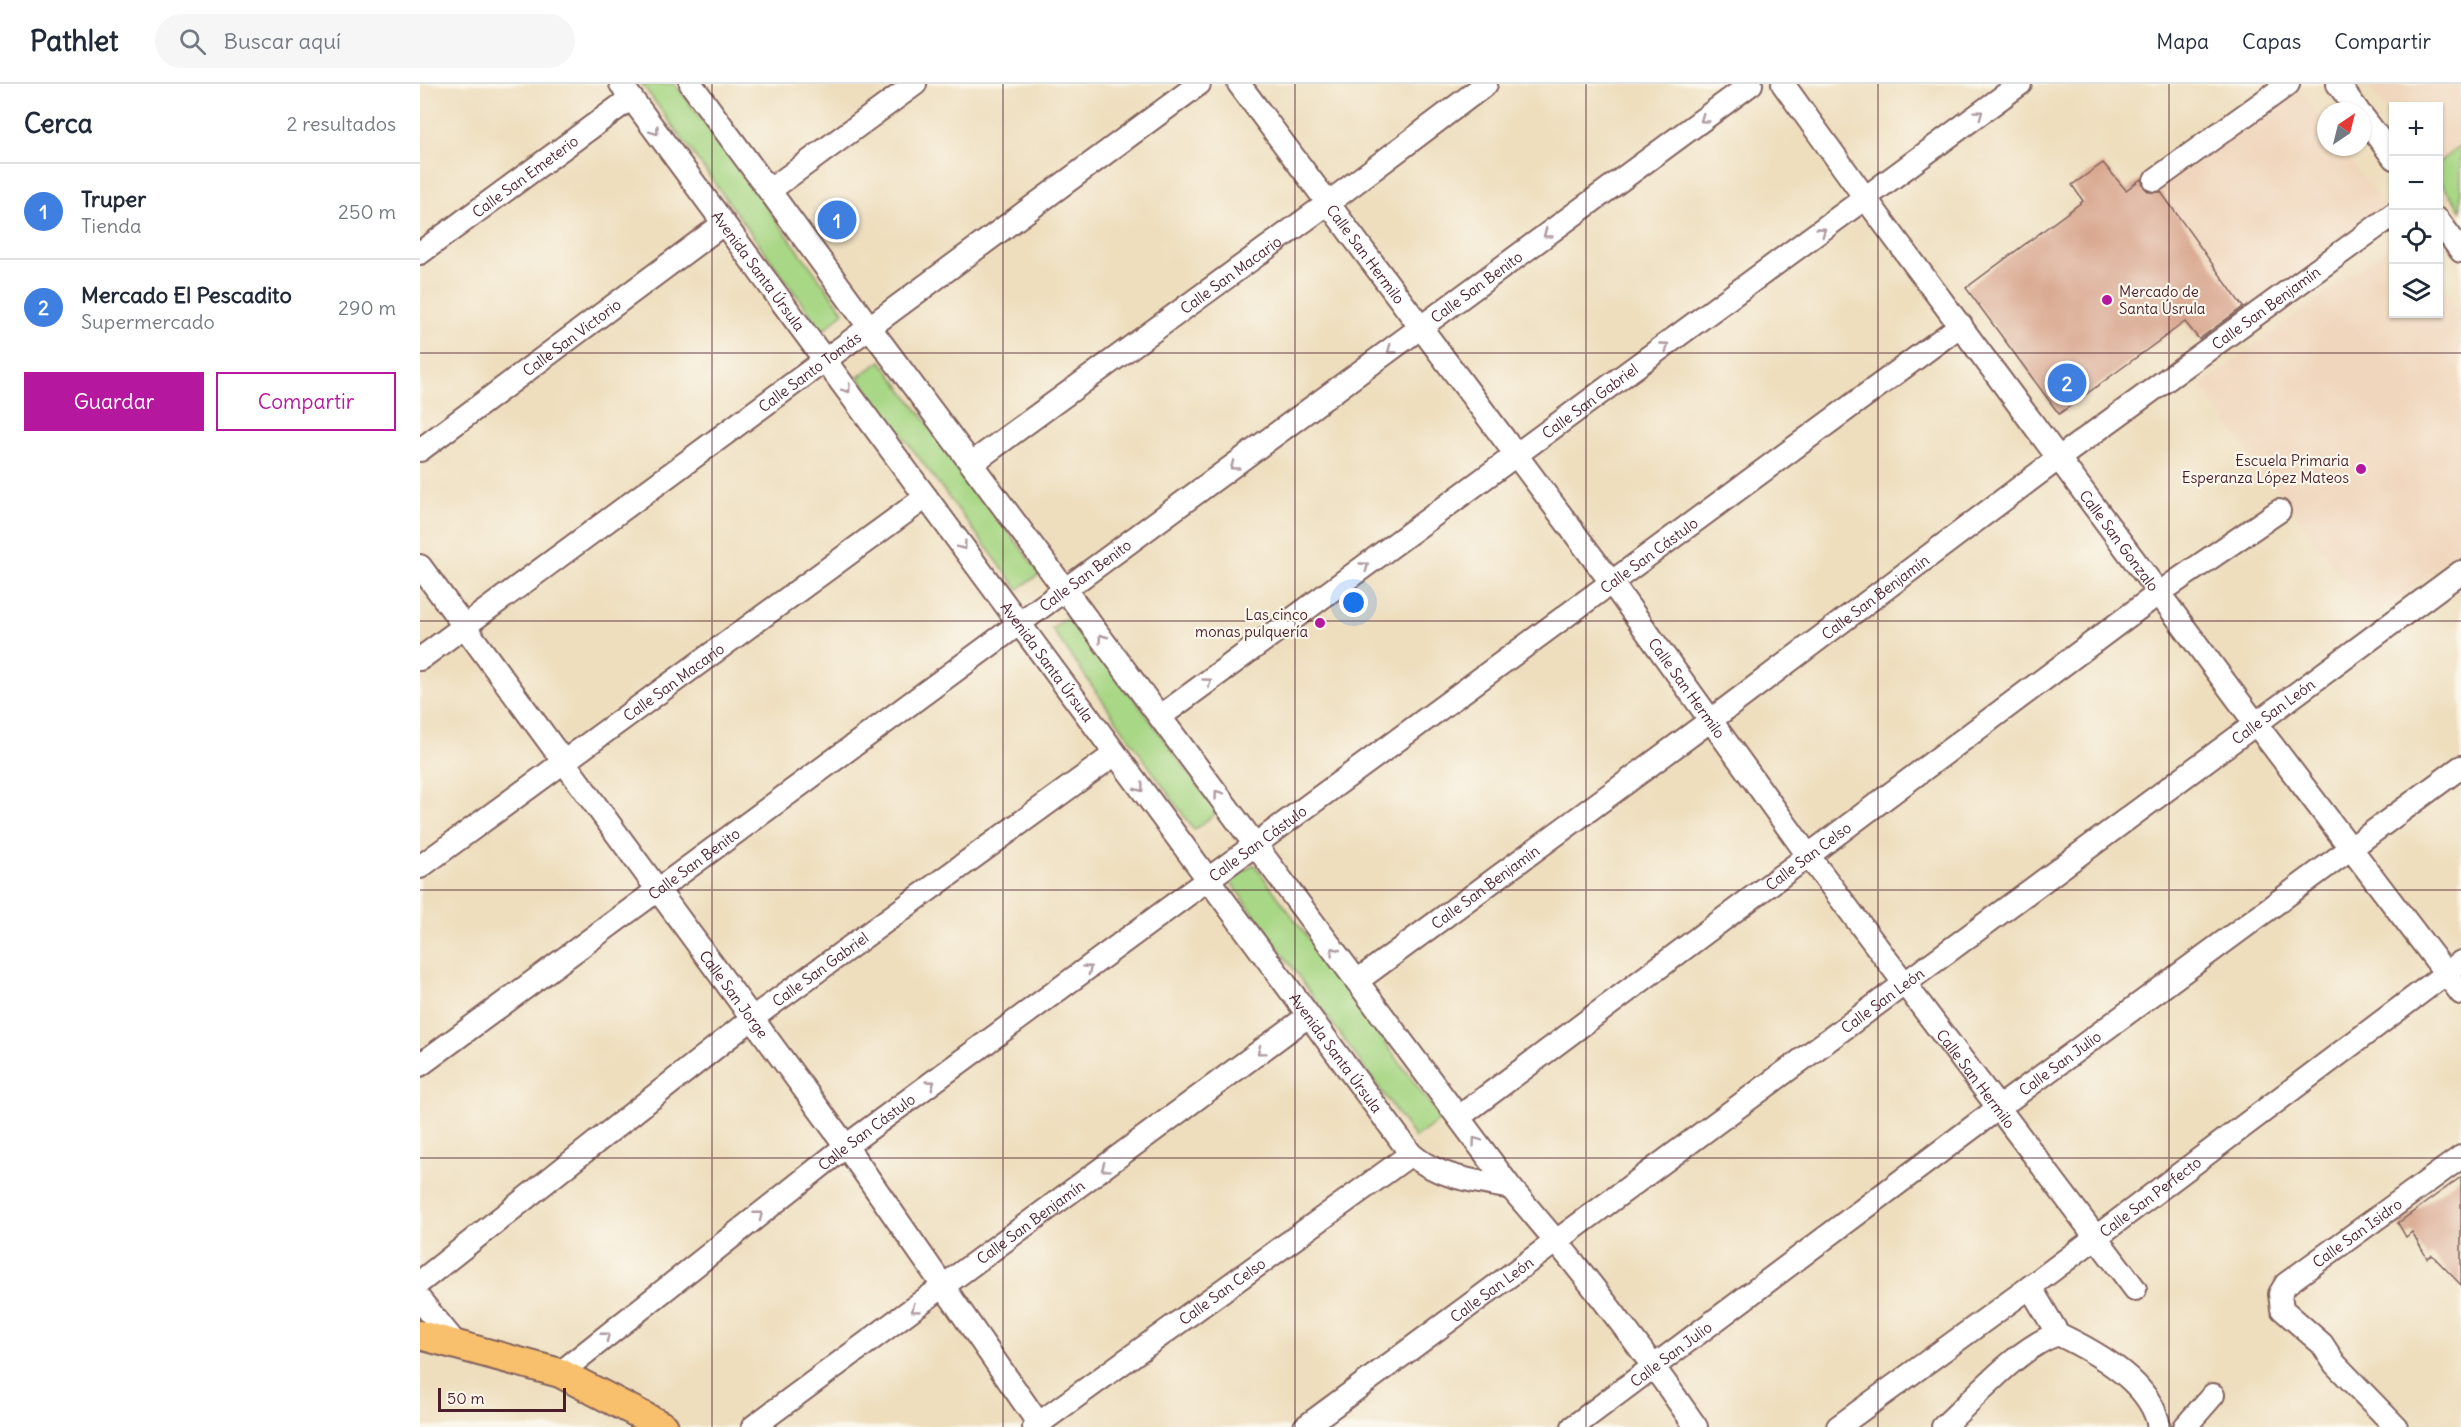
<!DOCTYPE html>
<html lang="es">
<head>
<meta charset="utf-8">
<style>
	:root { --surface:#fff; --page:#f6f6f7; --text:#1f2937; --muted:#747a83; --line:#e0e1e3; --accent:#b5179e }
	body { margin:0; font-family:Delius,sans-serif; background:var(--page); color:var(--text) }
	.controls { position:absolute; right:18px; top:18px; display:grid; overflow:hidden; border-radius:0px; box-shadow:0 2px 4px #0004 }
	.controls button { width:54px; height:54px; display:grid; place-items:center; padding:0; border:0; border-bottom:2px solid var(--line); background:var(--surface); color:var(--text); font:30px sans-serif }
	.compass { position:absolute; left:1897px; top:18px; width:54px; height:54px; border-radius:50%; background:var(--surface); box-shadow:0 2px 4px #0004; rotate:35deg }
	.scale { position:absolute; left:18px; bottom:15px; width:128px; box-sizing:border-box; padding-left:6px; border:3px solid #4a1f2b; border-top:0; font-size:16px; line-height:21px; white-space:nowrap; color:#4a1f2b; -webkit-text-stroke:4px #fbf7ec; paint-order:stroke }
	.you { position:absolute; left:934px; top:519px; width:21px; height:21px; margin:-15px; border:4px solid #fff; border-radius:50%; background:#1a73e8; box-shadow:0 0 0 9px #1a73e833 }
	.badge { display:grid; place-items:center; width:39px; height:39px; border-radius:50%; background:var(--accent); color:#fff; font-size:20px; font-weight:700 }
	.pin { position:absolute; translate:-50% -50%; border:3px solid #fff; box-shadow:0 2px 6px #0006 }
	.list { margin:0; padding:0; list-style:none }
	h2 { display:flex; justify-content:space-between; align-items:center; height:78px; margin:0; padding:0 24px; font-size:26px }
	h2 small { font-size:20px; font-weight:400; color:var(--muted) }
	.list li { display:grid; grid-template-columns:39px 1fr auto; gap:18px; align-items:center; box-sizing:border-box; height:96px; padding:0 24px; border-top:2px solid var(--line) }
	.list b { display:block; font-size:22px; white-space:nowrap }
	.list p { margin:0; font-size:20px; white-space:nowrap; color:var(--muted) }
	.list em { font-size:20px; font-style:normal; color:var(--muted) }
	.actions { display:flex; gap:12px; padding:18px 24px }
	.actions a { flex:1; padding:14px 0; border:2px solid var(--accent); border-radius:0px; text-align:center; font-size:21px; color:var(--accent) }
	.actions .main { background:var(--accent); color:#fff }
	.icon { flex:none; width:33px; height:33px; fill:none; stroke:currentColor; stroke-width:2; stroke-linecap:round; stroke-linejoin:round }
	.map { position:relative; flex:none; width:2041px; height:1343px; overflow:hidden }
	header { display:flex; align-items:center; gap:36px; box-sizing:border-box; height:84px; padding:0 30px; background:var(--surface); border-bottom:2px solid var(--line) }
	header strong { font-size:28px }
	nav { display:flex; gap:33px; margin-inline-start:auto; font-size:21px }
	.search { width:420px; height:54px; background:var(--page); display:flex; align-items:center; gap:15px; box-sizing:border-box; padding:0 21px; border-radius:33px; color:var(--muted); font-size:22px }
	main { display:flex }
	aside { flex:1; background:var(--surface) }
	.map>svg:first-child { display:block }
	.built { fill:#f0d6bc }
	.green { fill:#a8d785; stroke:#797b58; stroke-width:1.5 }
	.building { fill:#d7a38a }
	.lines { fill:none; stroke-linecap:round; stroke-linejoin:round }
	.minor-casing { stroke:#83625e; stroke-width:26 }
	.major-casing { stroke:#83625e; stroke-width:32 }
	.minor { stroke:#fff; stroke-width:22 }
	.major { stroke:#f8bf6c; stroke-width:28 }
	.oneway { stroke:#ae9aa0 }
	.grid { fill:none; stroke:#4a1f2b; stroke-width:1.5; stroke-opacity:0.55 }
	.poi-dot { fill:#b5179e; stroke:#fbf7ec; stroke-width:2 }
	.labels { text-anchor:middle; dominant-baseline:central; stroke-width:4.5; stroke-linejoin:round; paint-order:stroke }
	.street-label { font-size:15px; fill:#4a1f2b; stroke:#fbf7ec }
	.poi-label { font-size:15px; fill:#4a1f2b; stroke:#fbf7ec; text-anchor:end }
</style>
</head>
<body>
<header>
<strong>Pathlet</strong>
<div class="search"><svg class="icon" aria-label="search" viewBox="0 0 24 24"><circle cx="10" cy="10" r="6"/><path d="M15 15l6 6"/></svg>Buscar aquí</div>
<nav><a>Mapa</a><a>Capas</a><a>Compartir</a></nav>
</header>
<main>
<aside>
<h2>Cerca<small>2 resultados</small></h2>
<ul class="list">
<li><span class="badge" style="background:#3f7fe0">1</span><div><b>Truper</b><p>Tienda</p></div><em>250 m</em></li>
<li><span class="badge" style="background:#3f7fe0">2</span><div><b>Mercado El Pescadito</b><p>Supermercado</p></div><em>290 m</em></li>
</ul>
<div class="actions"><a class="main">Guardar</a><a>Compartir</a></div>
</aside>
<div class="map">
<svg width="2041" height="1343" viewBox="0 0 2041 1343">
	<rect width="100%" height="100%" fill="#fbf7ec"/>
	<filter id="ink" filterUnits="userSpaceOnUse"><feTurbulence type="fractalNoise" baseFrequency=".0167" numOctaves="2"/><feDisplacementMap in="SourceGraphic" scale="12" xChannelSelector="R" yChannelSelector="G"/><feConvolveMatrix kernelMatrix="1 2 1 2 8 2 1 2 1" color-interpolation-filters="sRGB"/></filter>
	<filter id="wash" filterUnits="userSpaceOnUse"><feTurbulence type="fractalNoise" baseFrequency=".008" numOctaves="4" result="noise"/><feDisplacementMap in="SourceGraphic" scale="24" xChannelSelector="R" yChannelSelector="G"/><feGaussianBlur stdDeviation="1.35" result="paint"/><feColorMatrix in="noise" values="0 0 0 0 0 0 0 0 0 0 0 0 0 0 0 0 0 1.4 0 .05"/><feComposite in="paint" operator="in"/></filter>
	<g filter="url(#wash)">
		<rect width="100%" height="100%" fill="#eedebe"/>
		<!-- built -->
		<g class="built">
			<path d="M1947,0H2041V61L2019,79L2018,22H1974L1973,36Z"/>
			<path d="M1877,3L1906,42V63H1921L1965,123L1827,228L1739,104Z"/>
			<path d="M1973,160L1974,230H2018L2019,199L2041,230V467L1952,533L1780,302Z"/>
		</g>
		<!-- green -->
		<g class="green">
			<path d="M222,0H255L424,228L404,246L397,239Z"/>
			<path d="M2041,61V126L2019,96L2018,79Z"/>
			<path d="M461,277L620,490L598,505L438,293Z"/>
			<path d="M652,529L797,728L774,746L632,545Z"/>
			<path d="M834,780L1021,1035L995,1054L810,797Z"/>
		</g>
		<g id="blocks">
			<!-- building -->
			<g class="building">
				<path d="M1683,79L1706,106L1721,95L1724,103L1729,108H1741L1823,223L1779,255L1765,238L1639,330L1546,204L1663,117L1652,101Z"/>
				<path d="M2041,1093V1201L2012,1171L2007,1174L1992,1148L1986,1153L1978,1139Z"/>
			</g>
		</g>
	</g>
	<g filter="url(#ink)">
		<use href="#blocks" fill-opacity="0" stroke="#83625e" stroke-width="1.5"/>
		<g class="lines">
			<!-- minor casing -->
			<g class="minor-casing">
				<g id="minor">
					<path id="s1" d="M201,0L991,1070C1018,1094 1056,1097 1091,1104"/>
					<path d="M271,0L450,244L1091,1104C1157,1180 1219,1259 1276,1343"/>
					<path id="s2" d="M819,0L1191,498L1387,770L1715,1205"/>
					<path id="s3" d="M1363,0L1446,115L1836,640L2041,909"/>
					<path d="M1918,0L1938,27"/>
					<path d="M1942,32L1974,74"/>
					<path d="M1735,96L1868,0"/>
					<path d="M350,106L495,0"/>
					<path d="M2018,136L2041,167"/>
					<path id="s4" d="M0,169L211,14"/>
					<path id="s5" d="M0,366L303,140"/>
					<path id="s6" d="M552,379L907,120L1066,0"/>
					<path id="s7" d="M0,482L426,1062L621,1343"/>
					<path id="s8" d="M0,575L779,0"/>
					<path id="s9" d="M741,632L1600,0"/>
					<path id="s10" d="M0,783L506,413"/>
					<path id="s11" d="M937,897L1291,636L1639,374L1974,130"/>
					<path id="s12" d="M0,981L1331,0"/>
					<path id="s13" d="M1039,1033L1739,509L1859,427"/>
					<path id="s14" d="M0,1198L334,933L695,670"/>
					<path d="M1610,1203L1638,1250"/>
					<path d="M0,1216L37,1261"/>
					<path d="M1638,1250C1676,1268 1732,1299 1739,1343"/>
					<path id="s15" d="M140,1289L426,1062L1541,241"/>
					<path id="s16" d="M333,1343L888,932"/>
					<path id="s17" d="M614,1343L991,1070"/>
					<path id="s18" d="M885,1343L2041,488"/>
					<path id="s19" d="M1153,1343L1577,1025L2041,683"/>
					<path id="s20" d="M1418,1343L1610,1203L2041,878"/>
					<path d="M1523,1343C1555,1314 1598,1263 1638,1250"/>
					<path d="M1765,1343L1793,1311"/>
					<path id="s21" d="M1976,1343L1915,1280L1902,1260L1862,1225L1860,1210L1866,1200L2041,1073"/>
				</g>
			</g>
			<!-- major casing -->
			<g class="major-casing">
				<path id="major" d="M0,1251L140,1289L244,1343"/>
			</g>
			<!-- minor -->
			<use href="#minor" class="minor"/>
			<!-- major -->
			<use href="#major" class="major"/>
		</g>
		<!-- one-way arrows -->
		<defs><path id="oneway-chevron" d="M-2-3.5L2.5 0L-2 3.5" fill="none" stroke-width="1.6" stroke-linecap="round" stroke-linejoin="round" transform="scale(1.5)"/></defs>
		<g class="oneway">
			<use href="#oneway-chevron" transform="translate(1559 30) rotate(-37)"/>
			<use href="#oneway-chevron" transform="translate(1284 35) rotate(144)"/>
			<use href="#oneway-chevron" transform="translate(235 47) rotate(54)"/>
			<use href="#oneway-chevron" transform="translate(1402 147) rotate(-36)"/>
			<use href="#oneway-chevron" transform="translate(1127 150) rotate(144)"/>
			<use href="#oneway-chevron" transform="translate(1245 262) rotate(-36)"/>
			<use href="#oneway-chevron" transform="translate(971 266) rotate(144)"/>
			<use href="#oneway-chevron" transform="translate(427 305) rotate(54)"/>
			<use href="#oneway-chevron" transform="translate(814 382) rotate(144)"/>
			<use href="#oneway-chevron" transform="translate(543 462) rotate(53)"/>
			<use href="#oneway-chevron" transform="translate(945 482) rotate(-36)"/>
			<use href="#oneway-chevron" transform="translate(682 554) rotate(-127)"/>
			<use href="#oneway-chevron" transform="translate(788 598) rotate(-36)"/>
			<use href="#oneway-chevron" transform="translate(720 704) rotate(53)"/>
			<use href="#oneway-chevron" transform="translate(798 710) rotate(-126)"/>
			<use href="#oneway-chevron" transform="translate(914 867) rotate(-127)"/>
			<use href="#oneway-chevron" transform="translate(668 885) rotate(-36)"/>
			<use href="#oneway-chevron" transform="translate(841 967) rotate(143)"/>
			<use href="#oneway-chevron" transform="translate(511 1000) rotate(-36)"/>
			<use href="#oneway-chevron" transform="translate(1056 1057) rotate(-126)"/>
			<use href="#oneway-chevron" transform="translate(685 1084) rotate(143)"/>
			<use href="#oneway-chevron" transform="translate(339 1131) rotate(-38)"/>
			<use href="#oneway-chevron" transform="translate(495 1225) rotate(144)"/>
			<use href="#oneway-chevron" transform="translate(186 1252) rotate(-38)"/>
		</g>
	</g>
	<!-- grid -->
	<path class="grid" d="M292,0V1343M583,0V1343M875,0V1343M1166,0V1343M1458,0V1343M1749,0V1343M0,269H2041M0,537H2041M0,806H2041M0,1074H2041"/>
	<!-- markers -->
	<g class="poi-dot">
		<circle cx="1687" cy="216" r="6"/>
		<circle cx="1941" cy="385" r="6"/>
		<circle cx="900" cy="539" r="6"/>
	</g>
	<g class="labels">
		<!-- street labels -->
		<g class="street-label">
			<text stroke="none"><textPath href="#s4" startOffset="130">Calle San Emeterio</textPath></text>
			<text stroke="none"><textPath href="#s2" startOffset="212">Calle San Hermilo</textPath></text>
			<text stroke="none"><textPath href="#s1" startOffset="232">Avenida Santa Úrsula</textPath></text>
			<text stroke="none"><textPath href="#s6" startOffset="320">Calle San Macario</textPath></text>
			<text stroke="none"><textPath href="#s12" startOffset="1312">Calle San Benito</textPath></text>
			<text stroke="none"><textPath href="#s11" startOffset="1131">Calle San Benjamín</textPath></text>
			<text stroke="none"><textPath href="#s5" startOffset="189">Calle San Victorio</textPath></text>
			<text stroke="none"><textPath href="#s8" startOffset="484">Calle Santo Tomás</textPath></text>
			<text stroke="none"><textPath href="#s9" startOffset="532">Calle San Gabriel</textPath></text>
			<text stroke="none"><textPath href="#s3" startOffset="567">Calle San Gonzalo</textPath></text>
			<text stroke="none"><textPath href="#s15" startOffset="1362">Calle San Cástulo</textPath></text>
			<text stroke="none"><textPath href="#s12" startOffset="826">Calle San Benito</textPath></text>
			<text stroke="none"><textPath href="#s11" startOffset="645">Calle San Benjamín</textPath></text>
			<text stroke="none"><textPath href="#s1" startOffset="718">Avenida Santa Úrsula</textPath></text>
			<text stroke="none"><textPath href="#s10" startOffset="314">Calle San Macario</textPath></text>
			<text stroke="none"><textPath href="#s2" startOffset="752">Calle San Hermilo</textPath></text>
			<text stroke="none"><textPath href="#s18" startOffset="1204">Calle San León</textPath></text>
			<text stroke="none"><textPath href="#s15" startOffset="876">Calle San Cástulo</textPath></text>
			<text stroke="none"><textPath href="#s13" startOffset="436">Calle San Celso</textPath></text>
			<text stroke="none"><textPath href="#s12" startOffset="340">Calle San Benito</textPath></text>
			<text stroke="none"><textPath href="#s11" startOffset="159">Calle San Benjamín</textPath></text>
			<text stroke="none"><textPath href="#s14" startOffset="508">Calle San Gabriel</textPath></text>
			<text stroke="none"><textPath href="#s7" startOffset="531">Calle San Jorge</textPath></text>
			<text stroke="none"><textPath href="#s18" startOffset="718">Calle San León</textPath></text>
			<text stroke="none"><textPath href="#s1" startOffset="1204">Avenida Santa Úrsula</textPath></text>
			<text stroke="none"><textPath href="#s19" startOffset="608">Calle San Julio</textPath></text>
			<text stroke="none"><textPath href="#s2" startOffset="1238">Calle San Hermilo</textPath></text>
			<text stroke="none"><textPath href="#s15" startOffset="390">Calle San Cástulo</textPath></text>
			<text stroke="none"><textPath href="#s20" startOffset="388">Calle San Perfecto</textPath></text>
			<text stroke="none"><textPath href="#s16" startOffset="345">Calle San Benjamín</textPath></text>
			<text stroke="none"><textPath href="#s21" startOffset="279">Calle San Isidro</textPath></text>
			<text stroke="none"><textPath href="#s18" startOffset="232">Calle San León</textPath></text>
			<text stroke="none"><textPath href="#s17" startOffset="232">Calle San Celso</textPath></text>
			<text stroke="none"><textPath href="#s19" startOffset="122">Calle San Julio</textPath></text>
		</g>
		<!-- poi labels -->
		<g class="poi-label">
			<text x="1699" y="207" text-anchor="start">Mercado de<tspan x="1699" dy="17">Santa Úsrula</tspan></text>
			<text x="1929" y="376">Escuela Primaria<tspan x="1929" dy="17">Esperanza López Mateos</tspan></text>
			<text x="888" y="530">Las cinco<tspan x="888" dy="17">monas pulquería</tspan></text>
		</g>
	</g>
</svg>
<div class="controls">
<button>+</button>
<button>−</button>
<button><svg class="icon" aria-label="locate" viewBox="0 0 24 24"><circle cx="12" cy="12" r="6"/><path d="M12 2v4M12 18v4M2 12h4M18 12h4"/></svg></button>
<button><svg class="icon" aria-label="layers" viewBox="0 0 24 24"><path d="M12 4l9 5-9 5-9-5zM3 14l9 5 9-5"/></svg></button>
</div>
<svg class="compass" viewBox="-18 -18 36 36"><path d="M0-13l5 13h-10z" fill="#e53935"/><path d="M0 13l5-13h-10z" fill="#747a83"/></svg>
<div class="scale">50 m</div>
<div class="you"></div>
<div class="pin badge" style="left:417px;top:136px;background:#3f7fe0">1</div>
<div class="pin badge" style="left:1647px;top:299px;background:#3f7fe0">2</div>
</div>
</main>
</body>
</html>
